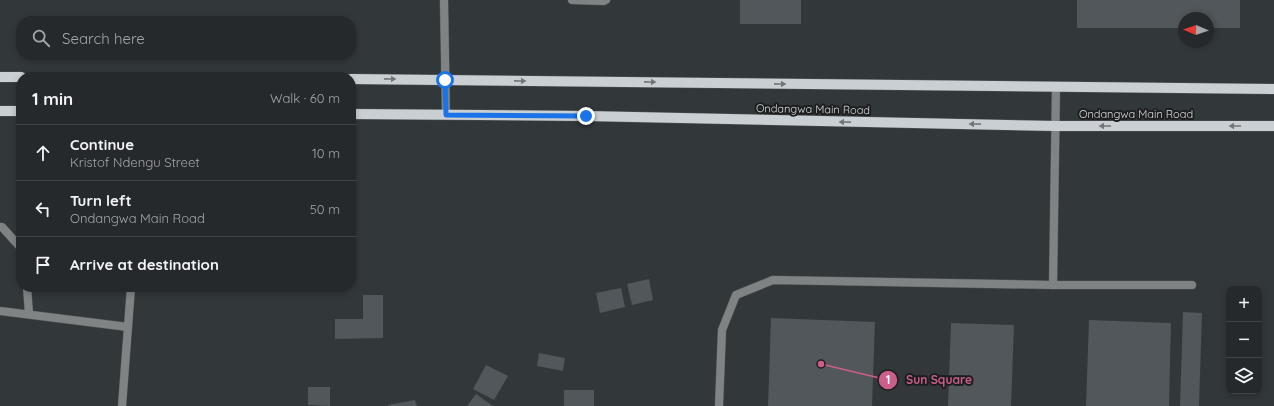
<!DOCTYPE html>
<html lang="en">
<head>
<meta charset="utf-8">
<style>
	:root { --surface:#26292c; --page:#323538; --text:#f1f3f6; --muted:#a4a6a9; --line:#424548 }
	body { margin:0; font-family:Quicksand,sans-serif; background:var(--page); color:var(--text) }
	.controls { position:absolute; right:12px; bottom:12px; display:grid; overflow:hidden; border-radius:8px; box-shadow:0 2px 6px #0003 }
	.controls button { width:36px; height:36px; display:grid; place-items:center; padding:0; border:0; border-bottom:1px solid var(--line); background:var(--surface); color:var(--text); font:20px sans-serif }
	.compass { position:absolute; left:1178px; top:12px; width:36px; height:36px; border-radius:50%; background:var(--surface); box-shadow:0 2px 6px #0003; rotate:272deg }
	.stop { position:absolute; width:12px; height:12px; margin:-9px; border:3px solid #1a73e8; border-radius:50%; background:#fff }
	.stop.end { background:#1a73e8; border-color:#fff; box-shadow:0 1px 4px #0008 }
	.list { margin:0; padding:0; list-style:none }
	h2 { display:flex; justify-content:space-between; align-items:center; height:52px; margin:0; padding:0 16px; font-size:17px }
	h2 small { font-size:13px; font-weight:400; color:var(--muted) }
	.list li { display:grid; grid-template-columns:26px 1fr auto; gap:12px; align-items:center; box-sizing:border-box; height:56px; padding:0 16px; border-top:1px solid var(--line) }
	.list b { display:block; font-size:15px; white-space:nowrap }
	.list p { margin:0; font-size:13px; white-space:nowrap; color:var(--muted) }
	.list em { font-size:13px; font-style:normal; color:var(--muted) }
	.icon { flex:none; width:22px; height:22px; fill:none; stroke:currentColor; stroke-width:2; stroke-linecap:round; stroke-linejoin:round }
	.map { position:relative; flex:none; width:1274px; height:406px; overflow:hidden }
	.search { position:absolute; background:var(--surface); box-shadow:0 2px 6px #0003; left:16px; top:16px; width:340px; height:44px; display:flex; align-items:center; gap:10px; box-sizing:border-box; padding:0 14px; border-radius:16px; color:var(--muted); font-size:15px }
	.panel { position:absolute; background:var(--surface); box-shadow:0 2px 6px #0003; left:16px; top:72px; width:340px; height:220px; border-radius:16px }
	.map>svg:first-child { display:block }
	.building { fill:#51575a }
	.lines { fill:none; stroke-linecap:round; stroke-linejoin:round }
	.lane-casing { stroke:#505558; stroke-width:9 }
	.street-casing { stroke:#505558; stroke-width:9 }
	.primary-casing { stroke:#505558; stroke-width:11 }
	.lane { stroke:#808384; stroke-width:8 }
	.street { stroke:#808384; stroke-width:8 }
	.primary { stroke:#c9cfd2; stroke-width:10 }
	.oneway { fill:#727678 }
	.route { stroke:#1a73e8; stroke-width:5 }
	.labels { text-anchor:middle; dominant-baseline:central; stroke-width:4; stroke-linejoin:round; paint-order:stroke }
	.street-label { font-size:11px; fill:#dbdfe0; stroke:#1c1e1f }
	.leader { fill:none; stroke:#cb5e8a; stroke-width:1.5 }
	.callout-dot { fill:#cb5e8a; stroke:#1c1e1f; stroke-width:1.5 }
	.mark-label { font-size:12px; text-anchor:middle; font-weight:bold; fill:#fff }
	.callout-label { font-size:12px; text-anchor:middle; font-weight:bold; fill:#cb5e8a; stroke:#1c1e1f; stroke-width:4; stroke-linejoin:round; paint-order:stroke }
</style>
</head>
<body>
<div class="map">
<svg width="1274" height="406" viewBox="0 0 1274 406">
	<rect width="100%" height="100%" fill="#32373a"/>
	<!-- building -->
	<g class="building">
		<rect x="740" y="0" width="61" height="24"/>
		<path d="M1077,0H1240V28H1208V18H1184V28H1077Z"/>
		<path d="M649,279L653,300L632,305L627,284Z"/>
		<path d="M621,288L625,307L600,313L596,293Z"/>
		<path d="M363,295H383V338L335,339V319H363Z"/>
		<path d="M1183,312L1202,313L1199,406H1180Z"/>
		<path d="M771,318L875,322L872,406H768Z"/>
		<path d="M1089,320L1171,323L1169,406H1086Z"/>
		<path d="M951,323L1014,325L1011,406H948Z"/>
		<path d="M539,353L565,358L563,371L537,366Z"/>
		<path d="M486,365L508,376L494,400L473,389Z"/>
		<path d="M308,387H330V406L308,405Z"/>
		<rect x="564" y="390" width="30" height="16"/>
		<path d="M476,394L493,406H467Z"/>
		<path d="M415,400L417,406H388V405Z"/>
	</g>
	<g class="lines">
		<!-- lane casing -->
		<g class="lane-casing">
			<g id="lane">
				<path d="M572,0L604,1L606,0"/>
				<path d="M0,227H2L21,248"/>
				<path d="M27,287L29,314"/>
				<path d="M0,311L128,327"/>
			</g>
		</g>
		<!-- street casing -->
		<g class="street-casing">
			<g id="street">
				<path d="M444,0L446,115"/>
				<path d="M1053,285L1056,87"/>
				<path d="M122,406L131,287"/>
				<path d="M719,406L722,330L736,295L773,280L1053,285H1192"/>
			</g>
		</g>
		<!-- primary casing -->
		<g class="primary-casing">
			<g id="primary">
				<path d="M0,77H21"/>
				<path d="M351,79L1274,89"/>
				<path d="M0,111H21"/>
				<path d="M351,114L586,116L1056,126H1274"/>
			</g>
		</g>
		<!-- lane -->
		<use href="#lane" class="lane"/>
		<!-- street -->
		<use href="#street" class="street"/>
		<!-- primary -->
		<use href="#primary" class="primary"/>
	</g>
	<!-- one-way arrows -->
	<defs><path id="oneway-solid" d="M-6-.8H1V-3.2L6.5 0L1 3.2V.8H-6Z"/></defs>
	<g class="oneway">
		<use href="#oneway-solid" transform="translate(390 79) rotate(1)"/>
		<use href="#oneway-solid" transform="translate(520 81) rotate(1)"/>
		<use href="#oneway-solid" transform="translate(650 82) rotate(1)"/>
		<use href="#oneway-solid" transform="translate(780 84) rotate(1)"/>
		<use href="#oneway-solid" transform="translate(845 122) rotate(-179)"/>
		<use href="#oneway-solid" transform="translate(975 124) rotate(-179)"/>
		<use href="#oneway-solid" transform="translate(1105 126) rotate(-180)"/>
		<use href="#oneway-solid" transform="translate(1235 126) rotate(-180)"/>
	</g>
	<g class="lines">
		<!-- route -->
		<path class="route" d="M445,80L446,115L586,116"/>
	</g>
	<g class="labels">
		<!-- street labels -->
		<g class="street-label">
			<text transform="translate(813 109) rotate(1)">Ondangwa Main Road</text>
			<text x="1136" y="114">Ondangwa Main Road</text>
		</g>
	</g>
	<!-- callouts -->
	<path class="leader" d="M821 364L888 380"/>
	<g class="callout-dot">
		<circle cx="821" cy="364" r="4"/>
		<circle cx="888" cy="380" r="10"/>
	</g>
	<g class="mark-label">
		<text x="888" y="384">1</text>
	</g>
	<g class="callout-label">
		<text x="939" y="384">Sun Square</text>
	</g>
</svg>
<div class="controls">
<button>+</button>
<button>−</button>
<button><svg class="icon" aria-label="layers" viewBox="0 0 24 24"><path d="M12 4l9 5-9 5-9-5zM3 14l9 5 9-5"/></svg></button>
</div>
<svg class="compass" viewBox="-18 -18 36 36"><path d="M0-13l5 13h-10z" fill="#e53935"/><path d="M0 13l5-13h-10z" fill="#a4a6a9"/></svg>
<div class="stop" style="left:445px;top:80px"></div>
<div class="stop end" style="left:586px;top:116px"></div>
<div class="search"><svg class="icon" aria-label="search" viewBox="0 0 24 24"><circle cx="10" cy="10" r="6"/><path d="M15 15l6 6"/></svg>Search here</div>
<section class="panel">
<h2>1 min<small>Walk · 60 m</small></h2>
<ul class="list">
<li><svg class="icon" aria-label="ahead" viewBox="0 0 24 24"><path d="M12 20V5M6 11l6-6 6 6"/></svg><div><b>Continue</b><p>Kristof Ndengu Street</p></div><em>10 m</em></li>
<li><svg class="icon" aria-label="left" viewBox="0 0 24 24"><path d="M17 20v-9H6M10 6l-5 5 5 5"/></svg><div><b>Turn left</b><p>Ondangwa Main Road</p></div><em>50 m</em></li>
<li><svg class="icon" aria-label="arrive" viewBox="0 0 24 24"><path d="M6 21V4h12l-3 4 3 4H6"/></svg><div><b>Arrive at destination</b></div></li>
</ul>
</section>
</div>
</body>
</html>
